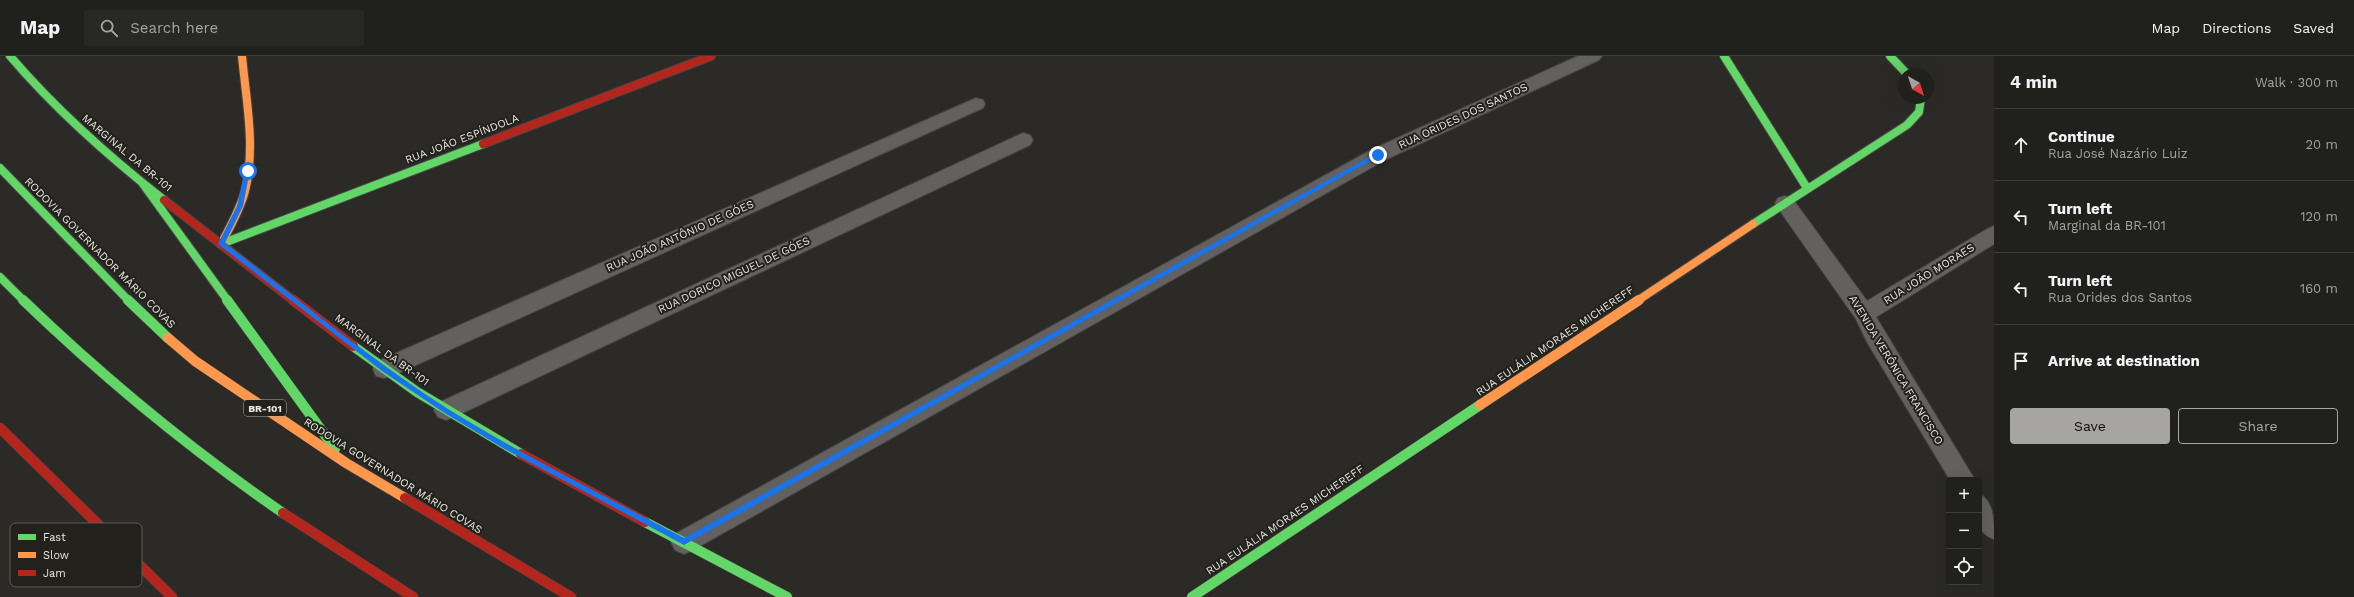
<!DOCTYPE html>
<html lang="en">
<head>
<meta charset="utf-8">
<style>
	:root { --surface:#20201c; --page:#282825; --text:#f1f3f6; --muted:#a2a3a3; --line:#3d3e3b; --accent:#a6a5a1 }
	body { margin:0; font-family:"Work Sans",sans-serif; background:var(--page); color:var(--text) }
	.controls { position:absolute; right:12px; bottom:12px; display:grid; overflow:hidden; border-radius:4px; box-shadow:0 4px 16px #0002 }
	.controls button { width:36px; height:36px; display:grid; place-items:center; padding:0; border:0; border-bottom:1px solid var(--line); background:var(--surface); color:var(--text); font:20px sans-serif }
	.compass { position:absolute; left:1898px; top:12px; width:36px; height:36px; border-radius:50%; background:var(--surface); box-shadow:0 4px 16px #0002; rotate:141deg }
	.stop { position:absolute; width:12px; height:12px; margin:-9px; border:3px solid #1a73e8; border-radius:50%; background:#fff }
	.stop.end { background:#1a73e8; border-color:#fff; box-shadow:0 1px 4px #0008 }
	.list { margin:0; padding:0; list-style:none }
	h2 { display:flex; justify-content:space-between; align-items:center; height:52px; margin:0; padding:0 16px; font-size:17px }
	h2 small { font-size:13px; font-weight:400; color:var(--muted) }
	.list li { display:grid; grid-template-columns:26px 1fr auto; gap:12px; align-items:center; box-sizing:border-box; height:72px; padding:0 16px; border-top:1px solid var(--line) }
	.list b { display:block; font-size:15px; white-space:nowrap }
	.list p { margin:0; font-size:13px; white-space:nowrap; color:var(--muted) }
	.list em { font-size:13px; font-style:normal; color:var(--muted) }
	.actions { display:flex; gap:8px; padding:12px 16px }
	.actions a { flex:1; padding:9px 0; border:1px solid var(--accent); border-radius:4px; text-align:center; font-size:14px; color:var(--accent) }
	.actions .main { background:var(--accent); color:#111 }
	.icon { flex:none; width:22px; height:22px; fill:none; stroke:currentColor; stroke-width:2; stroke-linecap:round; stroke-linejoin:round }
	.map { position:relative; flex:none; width:1994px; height:541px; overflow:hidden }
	header { display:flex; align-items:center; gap:24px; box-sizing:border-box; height:56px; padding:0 20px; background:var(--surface); border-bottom:1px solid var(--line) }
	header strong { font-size:19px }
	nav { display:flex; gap:22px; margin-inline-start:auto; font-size:14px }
	.search { width:280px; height:36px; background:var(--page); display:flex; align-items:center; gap:10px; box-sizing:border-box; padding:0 14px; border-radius:4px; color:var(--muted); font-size:15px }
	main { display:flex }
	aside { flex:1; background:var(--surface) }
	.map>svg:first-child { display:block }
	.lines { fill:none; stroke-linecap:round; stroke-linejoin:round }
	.street-casing { stroke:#464542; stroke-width:2 }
	.fast-far1-casing { stroke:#464542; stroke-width:10 }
	.fast-casing { stroke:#464542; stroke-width:11 }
	.slow-far1-casing { stroke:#464542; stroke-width:10 }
	.slow-casing { stroke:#464542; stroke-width:11 }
	.jam-far1-casing { stroke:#464542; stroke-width:10 }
	.jam-casing { stroke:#464542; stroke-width:11 }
	.street { fill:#62615f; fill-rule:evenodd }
	.fast-far1 { stroke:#63d668; stroke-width:8 }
	.fast { stroke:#63d668; stroke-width:10 }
	.slow-far1 { stroke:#ff974d; stroke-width:8 }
	.slow { stroke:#ff974d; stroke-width:10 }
	.jam-far1 { stroke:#b3261e; stroke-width:8 }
	.jam { stroke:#b3261e; stroke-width:10 }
	.route { fill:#1a73e8 }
	.labels { text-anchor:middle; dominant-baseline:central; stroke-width:4; stroke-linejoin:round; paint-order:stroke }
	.shield { fill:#22211b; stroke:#adaca7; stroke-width:1 }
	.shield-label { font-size:10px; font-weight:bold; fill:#e8e7e3 }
	.street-label { font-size:11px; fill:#e8e7e3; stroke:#22211b }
	.key { fill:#22211b; stroke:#5d5c57; stroke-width:1 }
	.key-label { font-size:11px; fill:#e8e7e3 }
</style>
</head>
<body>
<header>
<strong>Map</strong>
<div class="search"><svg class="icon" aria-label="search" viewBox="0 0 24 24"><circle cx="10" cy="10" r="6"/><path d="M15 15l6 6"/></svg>Search here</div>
<nav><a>Map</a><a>Directions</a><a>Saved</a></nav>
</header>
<main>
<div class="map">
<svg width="1994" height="541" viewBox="0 0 1994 541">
	<rect width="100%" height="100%" fill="#2b2a26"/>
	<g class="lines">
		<!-- street casing -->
		<g class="street-casing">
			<g id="street">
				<path d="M1578,0H1602L1599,4L1385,104L693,494L684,498L675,494L671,486L675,478L1371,94Z"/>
				<path d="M976,42L983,44L985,48L983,52L392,320L384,322L376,320L373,313L376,306Z"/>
				<path d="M1023,77L1030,79L1033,84L1030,89L454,361L446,364L438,361L434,354L438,347Z"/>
				<path d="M1785,140L1792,142L1867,245L1987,173L1994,170V188L1876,261L1975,424H1950L1867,286L1856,263L1778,152L1775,147L1778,142Z"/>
				<path d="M1979,438C1994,445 1994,465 1994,483C1973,476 1979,457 1979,438Z"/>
			</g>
		</g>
		<!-- fast-far1 casing -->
		<g class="fast-far1-casing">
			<g id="fast-far1">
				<path d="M10,0C56,54 108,100 164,144"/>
				<path d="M1724,0L1807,132"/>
				<path d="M1890,0L1907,18"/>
				<path d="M0,112L129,245"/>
				<path d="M143,128L228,245"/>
				<path d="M1753,168L1907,69L1919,56L1921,42"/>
				<path d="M221,188L483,88"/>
				<path d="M0,221L24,245"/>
			</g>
		</g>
		<!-- fast casing -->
		<g class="fast-casing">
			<g id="fast">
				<path d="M23,244C104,322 190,393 283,457"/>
				<path d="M128,244L168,282"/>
				<path d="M227,244L335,393"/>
				<path d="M353,290L417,336L521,398"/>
				<path d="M645,466L787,541"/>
				<path d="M1192,541L1480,349"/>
			</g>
		</g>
		<!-- slow-far1 casing -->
		<g class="slow-far1-casing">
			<g id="slow-far1">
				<path d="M221,188C230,171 240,154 245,135C256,91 246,44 242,0"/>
				<path d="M1637,245L1753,168"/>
			</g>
		</g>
		<!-- slow casing -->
		<g class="slow-casing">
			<g id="slow">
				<path d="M168,282L195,305L346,407L405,442"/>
				<path d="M1480,349L1639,244"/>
			</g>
		</g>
		<!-- jam-far1 casing -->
		<g class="jam-far1-casing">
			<g id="jam-far1">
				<path d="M483,88L711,0"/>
				<path d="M164,144L294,245"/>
			</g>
		</g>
		<!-- jam casing -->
		<g class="jam-casing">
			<g id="jam">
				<path d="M293,244L353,290"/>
				<path d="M0,372L172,541"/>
				<path d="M521,398L645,466"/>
				<path d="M405,442L571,541"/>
				<path d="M283,457L413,541"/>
			</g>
		</g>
		<!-- street -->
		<use href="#street" class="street"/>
		<!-- fast-far1 -->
		<use href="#fast-far1" class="fast-far1"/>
		<!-- fast -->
		<use href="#fast" class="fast"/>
		<!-- slow-far1 -->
		<use href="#slow-far1" class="slow-far1"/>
		<!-- slow -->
		<use href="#slow" class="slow"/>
		<!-- jam-far1 -->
		<use href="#jam-far1" class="jam-far1"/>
		<!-- jam -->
		<use href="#jam" class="jam"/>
	</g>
	<!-- route -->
	<path class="route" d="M1376,97L1381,99L684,489L503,392L443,356L382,315L218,188L237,150L245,115L250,114L243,150L225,187C298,243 370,303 448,353C524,400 605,440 684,482Z"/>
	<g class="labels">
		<!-- shield labels -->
		<rect class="shield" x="244" y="344" width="42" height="16" rx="3"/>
		<g class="shield-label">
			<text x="265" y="352">BR-101</text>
		</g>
		<!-- street labels -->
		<g class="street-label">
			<text transform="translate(1463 60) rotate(-25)">RUA ORIDES DOS SANTOS</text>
			<text transform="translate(462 83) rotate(-21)">RUA JOÃO ESPÍNDOLA</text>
			<text transform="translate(127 97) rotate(40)">MARGINAL DA BR-101</text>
			<text transform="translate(680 180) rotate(-24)">RUA JOÃO ANTÔNIO DE GÓES</text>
			<text transform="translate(100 197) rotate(45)">RODOVIA GOVERNADOR MÁRIO COVAS</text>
			<text transform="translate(1929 218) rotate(-32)">RUA JOÃO MORAES</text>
			<text transform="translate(734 219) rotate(-25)">RUA DORICO MIGUEL DE GÓES</text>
			<text transform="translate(1555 285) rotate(-34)">RUA EULÁLIA MORAES MICHEREFF</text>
			<text transform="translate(382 294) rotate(36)">MARGINAL DA BR-101</text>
			<text transform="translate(1896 314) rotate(59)">AVENIDA VERÔNICA FRANCISCO</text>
			<text transform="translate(393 420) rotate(32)">RODOVIA GOVERNADOR MÁRIO COVAS</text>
			<text transform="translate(1285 464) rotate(-34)">RUA EULÁLIA MORAES MICHEREFF</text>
		</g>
	</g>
	<!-- legend -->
	<rect x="10" y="467" width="132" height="64" rx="6" class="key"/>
	<rect x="18" y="478" width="18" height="6" fill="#63d668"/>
	<rect x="18" y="496" width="18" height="6" fill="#ff974d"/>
	<rect x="18" y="514" width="18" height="6" fill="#b3261e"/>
	<g class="key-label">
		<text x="43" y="485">Fast</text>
		<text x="43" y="503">Slow</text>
		<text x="43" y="521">Jam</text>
	</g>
</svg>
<div class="controls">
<button>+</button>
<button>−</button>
<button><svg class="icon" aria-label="locate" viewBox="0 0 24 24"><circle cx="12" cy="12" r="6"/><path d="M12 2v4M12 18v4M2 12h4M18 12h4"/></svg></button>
</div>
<svg class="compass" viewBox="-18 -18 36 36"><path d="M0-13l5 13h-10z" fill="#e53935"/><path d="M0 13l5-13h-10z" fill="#a2a3a3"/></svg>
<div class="stop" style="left:248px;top:115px"></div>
<div class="stop end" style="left:1378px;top:99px"></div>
</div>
<aside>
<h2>4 min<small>Walk · 300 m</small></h2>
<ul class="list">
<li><svg class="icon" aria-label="ahead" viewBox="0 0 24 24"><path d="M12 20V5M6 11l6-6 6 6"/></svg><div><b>Continue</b><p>Rua José Nazário Luiz</p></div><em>20 m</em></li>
<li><svg class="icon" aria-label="left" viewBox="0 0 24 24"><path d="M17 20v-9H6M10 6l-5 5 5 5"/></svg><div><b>Turn left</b><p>Marginal da BR-101</p></div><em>120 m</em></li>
<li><svg class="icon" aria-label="left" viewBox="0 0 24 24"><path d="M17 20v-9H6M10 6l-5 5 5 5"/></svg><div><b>Turn left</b><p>Rua Orides dos Santos</p></div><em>160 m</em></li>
<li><svg class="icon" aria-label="arrive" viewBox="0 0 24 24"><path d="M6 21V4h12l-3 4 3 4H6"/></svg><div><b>Arrive at destination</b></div></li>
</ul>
<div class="actions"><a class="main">Save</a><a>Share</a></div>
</aside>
</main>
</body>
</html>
